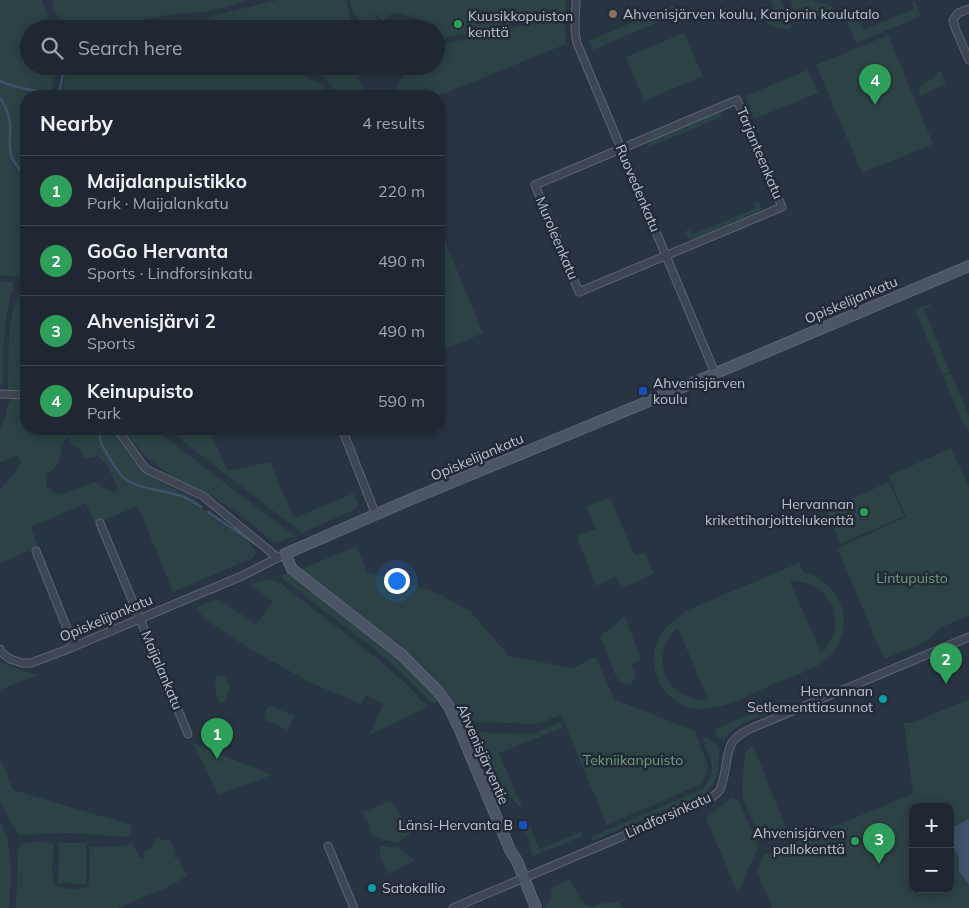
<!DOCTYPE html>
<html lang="en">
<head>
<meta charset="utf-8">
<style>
	:root { --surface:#1f2732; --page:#2c333e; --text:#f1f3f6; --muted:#a1a5ac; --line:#3c444d; --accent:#99bbf2 }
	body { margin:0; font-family:Mulish,sans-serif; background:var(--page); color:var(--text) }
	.controls { position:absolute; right:15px; bottom:15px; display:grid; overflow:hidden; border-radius:10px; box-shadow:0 2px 12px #0003 }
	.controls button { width:45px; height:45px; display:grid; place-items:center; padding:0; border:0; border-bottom:1px solid var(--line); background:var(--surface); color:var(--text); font:25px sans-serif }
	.you { position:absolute; left:396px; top:580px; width:18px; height:18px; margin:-12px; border:4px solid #fff; border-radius:50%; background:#1a73e8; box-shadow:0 0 0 8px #1a73e833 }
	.badge { display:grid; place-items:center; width:32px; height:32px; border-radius:50%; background:var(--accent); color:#fff; font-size:16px; font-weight:700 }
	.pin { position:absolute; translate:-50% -41px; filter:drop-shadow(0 1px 2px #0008) }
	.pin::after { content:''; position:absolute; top:26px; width:18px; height:15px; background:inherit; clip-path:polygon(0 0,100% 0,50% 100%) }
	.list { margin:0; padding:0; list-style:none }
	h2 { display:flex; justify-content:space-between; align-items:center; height:65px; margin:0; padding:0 20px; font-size:21px }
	h2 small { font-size:16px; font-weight:400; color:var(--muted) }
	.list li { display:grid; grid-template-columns:32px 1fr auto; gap:15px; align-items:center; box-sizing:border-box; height:70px; padding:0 20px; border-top:1px solid var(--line) }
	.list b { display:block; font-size:19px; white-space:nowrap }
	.list p { margin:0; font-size:16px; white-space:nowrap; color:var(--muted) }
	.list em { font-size:16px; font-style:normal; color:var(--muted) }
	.icon { flex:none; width:28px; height:28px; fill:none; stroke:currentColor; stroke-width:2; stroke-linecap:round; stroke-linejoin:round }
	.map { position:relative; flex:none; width:969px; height:908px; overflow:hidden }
	.search { position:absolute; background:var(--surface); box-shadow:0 2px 12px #0003; left:20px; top:20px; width:425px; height:55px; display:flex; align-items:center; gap:12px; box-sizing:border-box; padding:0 18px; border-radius:28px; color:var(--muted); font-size:19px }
	.panel { position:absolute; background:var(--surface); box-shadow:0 2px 12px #0003; left:20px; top:90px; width:425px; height:345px; border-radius:20px }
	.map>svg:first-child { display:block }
	.green { fill:#2c4244; fill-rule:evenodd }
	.water { fill:#40516a }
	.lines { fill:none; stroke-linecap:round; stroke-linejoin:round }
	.stream { stroke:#40516a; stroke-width:2.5 }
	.street-casing { stroke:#5c646f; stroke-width:9 }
	.secondary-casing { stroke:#5c646f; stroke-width:12 }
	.street { stroke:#3d4652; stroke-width:7 }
	.secondary { stroke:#4c5565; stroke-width:10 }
	.education-dot { fill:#8d6e63; stroke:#222b37; stroke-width:2 }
	.leisure-dot { fill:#2e9e5b; stroke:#222b37; stroke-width:2 }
	.transit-dot { fill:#1a4fb4; stroke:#222b37; stroke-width:2 }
	.culture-dot { fill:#0f9aa8; stroke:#222b37; stroke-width:2 }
	.labels { text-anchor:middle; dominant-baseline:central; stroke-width:5; stroke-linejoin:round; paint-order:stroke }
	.poi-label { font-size:14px; fill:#bbc1cc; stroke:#222b37; text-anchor:start }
	.street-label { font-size:14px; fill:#bbc1cc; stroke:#222b37 }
	.park-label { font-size:14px; fill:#749b7d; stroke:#222b37 }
</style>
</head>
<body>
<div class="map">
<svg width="969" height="908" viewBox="0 0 969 908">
	<rect width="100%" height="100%" fill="#293442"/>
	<!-- green -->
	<g class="green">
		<path d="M0,0H42L52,29H29V66H57L54,80L49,96H26V265L20,277L0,275Z"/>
		<path d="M52,0H248C233,5 218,9 203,12C194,13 185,13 176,14C156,17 78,35 63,24C56,19 53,8 52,0Z"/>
		<path d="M277,0H346L349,14L353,22L359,20L358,17L354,16L349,0H566L565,19L537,18L436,40V29H416L415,25L420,20L419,18C405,17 398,6 384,20H382L376,15H374L379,21L385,23L386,26L384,29H236L205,19L212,16Z"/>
		<path d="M771,0H781L792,26L791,28C783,31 772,27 765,21L777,16Z"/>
		<path d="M790,0H813L832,6L834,10L799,24Z"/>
		<path d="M915,2L921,16L856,43L846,19L857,14L864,30L914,9L912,3Z"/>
		<path d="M673,5L680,20L675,22L672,16L593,50L589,41Z"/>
		<path d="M553,22L565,24L566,44L438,96H393L394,90L411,66H436V46L529,24Z"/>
		<path d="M684,33L703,76L644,101L626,57Z"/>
		<path d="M888,35L933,144L862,173L816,65Z"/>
		<path d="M65,66H294L310,79L324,87L333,96H61L66,70Z"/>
		<path d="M305,66H356C356,80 363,88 373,96H341L324,78Z"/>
		<path d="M808,70L818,93L754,119L745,96Z"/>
		<path d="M940,70L946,84L920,96L919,92L921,85L932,79Z"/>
		<path d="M716,113L720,114L722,117L649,147L648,145L650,141Z"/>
		<path d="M757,201L759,202L762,210L760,211L693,239L690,240L686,233V231L690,229L692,235L701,231L756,208L754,202Z"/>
		<path d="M439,227L483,333L439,352Z"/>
		<path d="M0,281L12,282L14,285C8,303 5,322 4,342C2,355 6,376 0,388Z"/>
		<path d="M26,281V392L10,391L8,388C9,353 5,311 26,281Z"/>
		<path d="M929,304L930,306L924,309L950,372L943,375L915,310Z"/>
		<path d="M951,373L969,416V433L964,422L961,419L943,376Z"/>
		<path d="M14,398L26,399V429H111L134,461L149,475L200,503L203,509L246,538L256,552L253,558L173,592L138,506L95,524L86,503L31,527L38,547L0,563V490L18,469L21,463L18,457L14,456L0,463V429L6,414L8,403ZM67,438L70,439L71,445L80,449L84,457L90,458L97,456L107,464L112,476L119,490L113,492L105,489L95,482L58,495L46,486V474C49,472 54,469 56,466C62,457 59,445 67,438Z"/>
		<path d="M123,429H154L295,536L274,543C255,526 233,510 212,496C202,490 190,487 180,481C156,468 139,451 123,429Z"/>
		<path d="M167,429H209L228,471L270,462L294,518L354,493L359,504L354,510L302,533Z"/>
		<path d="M951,448L969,487V616L944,626L925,642L884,659L837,548L906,517L889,476Z"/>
		<path d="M889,482L904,516L840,544L826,510Z"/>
		<path d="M610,497L635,556L645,552L654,574L621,588L616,577L596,586L578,540V535L596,529L586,507Z"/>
		<path d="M357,546L367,572L433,591L470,611L509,656L572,668L596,657L614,699L695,731L708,766L703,783L607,825L561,715L537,724L473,722L464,724L453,703L444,689L424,667L400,646L301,569Z"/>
		<path d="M799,563L804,573C820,576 834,588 840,603C847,620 844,640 833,653C819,669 795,675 776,683C743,697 694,729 665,691C657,681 653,668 654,655C656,637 668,622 684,614L683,612ZM790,581C831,579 851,625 821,653ZM678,628L708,700C667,702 646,655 678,628Z"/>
		<path d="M288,573L291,574L406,665L435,694L436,697V703H432L402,673L377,651L283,579L282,577V575Z"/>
		<path d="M267,579L280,583L374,656L405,683L428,707L369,735L383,704L366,695L361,704L309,682L248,648L203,618L197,607L218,599L256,624L273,601L249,585Z"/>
		<path d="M625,616L641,660L631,664L636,677L632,681L631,686L618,681L600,637Z"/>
		<path d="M0,662L13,667L37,675L0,690Z"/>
		<path d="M217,675L226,677L231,688L226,697V702L220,703C216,694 213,684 217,675Z"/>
		<path d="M969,699V908H772L757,871L764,855L913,794L911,776L904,723H912ZM913,807H950V889H913Z"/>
		<path d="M270,706L294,716L291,725L287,730L264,719L266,710Z"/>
		<path d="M760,712H773C758,718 731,725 724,740L717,737L715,733L716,730L718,728L751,714Z"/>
		<path d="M562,722L564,727L499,753L522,807L519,806L509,795L492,781L472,732L532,734Z"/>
		<path d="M707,737L719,747C720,756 719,773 715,781C713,786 709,790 705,794L592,841L591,837L703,789C719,768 710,761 703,739L704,738Z"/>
		<path d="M193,743L272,775L218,795Z"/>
		<path d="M753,745L786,828L760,839L743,798L742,788L745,752Z"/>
		<path d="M0,758L13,790L131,825V834L126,837L68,833L19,835L0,803Z"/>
		<path d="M731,798H734L739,801L759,847L750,865L738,894L706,818Z"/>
		<path d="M390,801L400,814L410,834L397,843L372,836C370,830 370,825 368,820H365L363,812Z"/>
		<path d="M0,821C14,850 11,876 9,908H0Z"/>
		<path d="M530,827L539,849L581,832L583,836L533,856L530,847V842L524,830Z"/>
		<path d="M156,838L170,841L176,851L174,858L178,857L187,876L170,886L118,908H16L18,849L23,843C33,842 45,840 54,845L52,873L55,886C65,889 78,891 88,887L90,874L89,847L125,846L133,843L139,857L144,859L143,852L151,848Z"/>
		<path d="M59,843H86V884L58,883Z"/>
		<path d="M380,846L396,847L415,860L388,874L380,857Z"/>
		<path d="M570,879L580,899L589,907L605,903L618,902L624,908H545L551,897L552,887Z"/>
	</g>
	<!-- water -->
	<path class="water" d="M969,819V885L959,871V858L950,841V832L955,826Z"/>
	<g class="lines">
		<!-- stream -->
		<g class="stream">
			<path d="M0,81C15,88 31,90 48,93"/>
			<path d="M57,93L59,92L65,66"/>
			<path d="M0,98C7,108 11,119 10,131C10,139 9,147 11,155C13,163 21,170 26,177"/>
			<path d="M98,429C100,433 99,439 101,443C107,454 114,467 122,476C134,489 165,490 181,496C188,498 195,503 201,507"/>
			<path d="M208,512L257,545"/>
		</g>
		<!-- street casing -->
		<g class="street-casing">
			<g id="street">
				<path d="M576,0C576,14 573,28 577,43L715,373"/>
				<path d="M969,9L958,13L953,20L956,30L969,60"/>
				<path d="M737,100L782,207L579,292L535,185Z"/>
				<path d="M0,394L26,395"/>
				<path d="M117,429L145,468L150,471L203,496L278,558"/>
				<path d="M342,429L376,515"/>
				<path d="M100,523L188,734"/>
				<path d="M36,551L74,646"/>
				<path d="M0,649L1,652L10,659L22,663H31L63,651L242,576L285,554"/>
				<path d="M328,846L354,908"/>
				<path d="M453,908L706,801C710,798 716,795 719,791C721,788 722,783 723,780C730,753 723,741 752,728L969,637"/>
			</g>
		</g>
		<!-- secondary casing -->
		<g class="secondary-casing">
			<path id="secondary" d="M536,908L517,861L510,850L460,730L448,705L437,690L402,655L292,569L285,554L409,500L695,382L969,266"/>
		</g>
		<!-- street -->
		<use href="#street" class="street"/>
		<!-- secondary -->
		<use href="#secondary" class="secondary"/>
	</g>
	<!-- markers -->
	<circle class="education-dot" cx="613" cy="14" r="5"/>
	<g class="leisure-dot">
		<circle cx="458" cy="24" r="5"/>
		<circle cx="864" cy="512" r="5"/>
		<circle cx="855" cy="841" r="5"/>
	</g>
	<g class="transit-dot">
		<rect x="638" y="386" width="10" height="10" rx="2.5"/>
		<rect x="518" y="820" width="10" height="10" rx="2.5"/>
	</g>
	<g class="culture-dot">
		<circle cx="883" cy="699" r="5"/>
		<circle cx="372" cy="888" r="5"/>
	</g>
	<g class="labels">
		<!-- poi labels -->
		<g class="poi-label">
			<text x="623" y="14">Ahvenisjärven koulu, Kanjonin koulutalo</text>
			<text x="468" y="16">Kuusikkopuiston<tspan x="468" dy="16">kenttä</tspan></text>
			<text x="653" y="383">Ahvenisjärven<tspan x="653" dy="16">koulu</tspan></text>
			<text x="854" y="504" text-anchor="end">Hervannan<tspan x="854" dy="16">krikettiharjoittelukenttä</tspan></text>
			<text x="873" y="691" text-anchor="end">Hervannan<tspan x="873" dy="16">Setlementtiasunnot</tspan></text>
			<text x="513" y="825" text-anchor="end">Länsi-Hervanta B</text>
			<text x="845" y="833" text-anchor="end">Ahvenisjärven<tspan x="845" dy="16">pallokenttä</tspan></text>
			<text x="382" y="888">Satokallio</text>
		</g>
		<!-- street labels -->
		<g class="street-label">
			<text transform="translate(760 153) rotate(67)">Tarjanteenkatu</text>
			<text transform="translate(638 188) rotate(67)">Ruovedenkatu</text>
			<text transform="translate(557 238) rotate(67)">Muroleenkatu</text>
			<text transform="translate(851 300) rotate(-23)">Opiskelijankatu</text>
			<text transform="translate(477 457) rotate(-23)">Opiskelijankatu</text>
			<text transform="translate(106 618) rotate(-23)">Opiskelijankatu</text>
			<text transform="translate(162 670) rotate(67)">Maijalankatu</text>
			<text transform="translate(483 754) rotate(66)">Ahvenisjärventie</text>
			<text transform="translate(668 815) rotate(-24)">Lindforsinkatu</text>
		</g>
		<!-- park labels -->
		<g class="park-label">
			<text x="912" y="578">Lintupuisto</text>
			<text x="633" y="760">Tekniikanpuisto</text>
		</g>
	</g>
</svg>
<div class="controls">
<button>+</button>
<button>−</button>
</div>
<div class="you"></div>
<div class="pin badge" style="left:217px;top:759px;background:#2e9e5b">1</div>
<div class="pin badge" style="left:946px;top:684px;background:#2e9e5b">2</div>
<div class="pin badge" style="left:879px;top:864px;background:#2e9e5b">3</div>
<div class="pin badge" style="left:875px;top:105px;background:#2e9e5b">4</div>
<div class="search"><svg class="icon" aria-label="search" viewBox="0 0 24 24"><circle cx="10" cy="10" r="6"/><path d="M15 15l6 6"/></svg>Search here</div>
<section class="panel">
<h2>Nearby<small>4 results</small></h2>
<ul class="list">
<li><span class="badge" style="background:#2e9e5b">1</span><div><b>Maijalanpuistikko</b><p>Park · Maijalankatu</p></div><em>220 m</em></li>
<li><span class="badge" style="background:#2e9e5b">2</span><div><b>GoGo Hervanta</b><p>Sports · Lindforsinkatu</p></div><em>490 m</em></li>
<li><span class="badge" style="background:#2e9e5b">3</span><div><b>Ahvenisjärvi 2</b><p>Sports</p></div><em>490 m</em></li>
<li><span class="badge" style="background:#2e9e5b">4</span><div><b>Keinupuisto</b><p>Park</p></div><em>590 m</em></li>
</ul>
</section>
</div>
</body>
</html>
